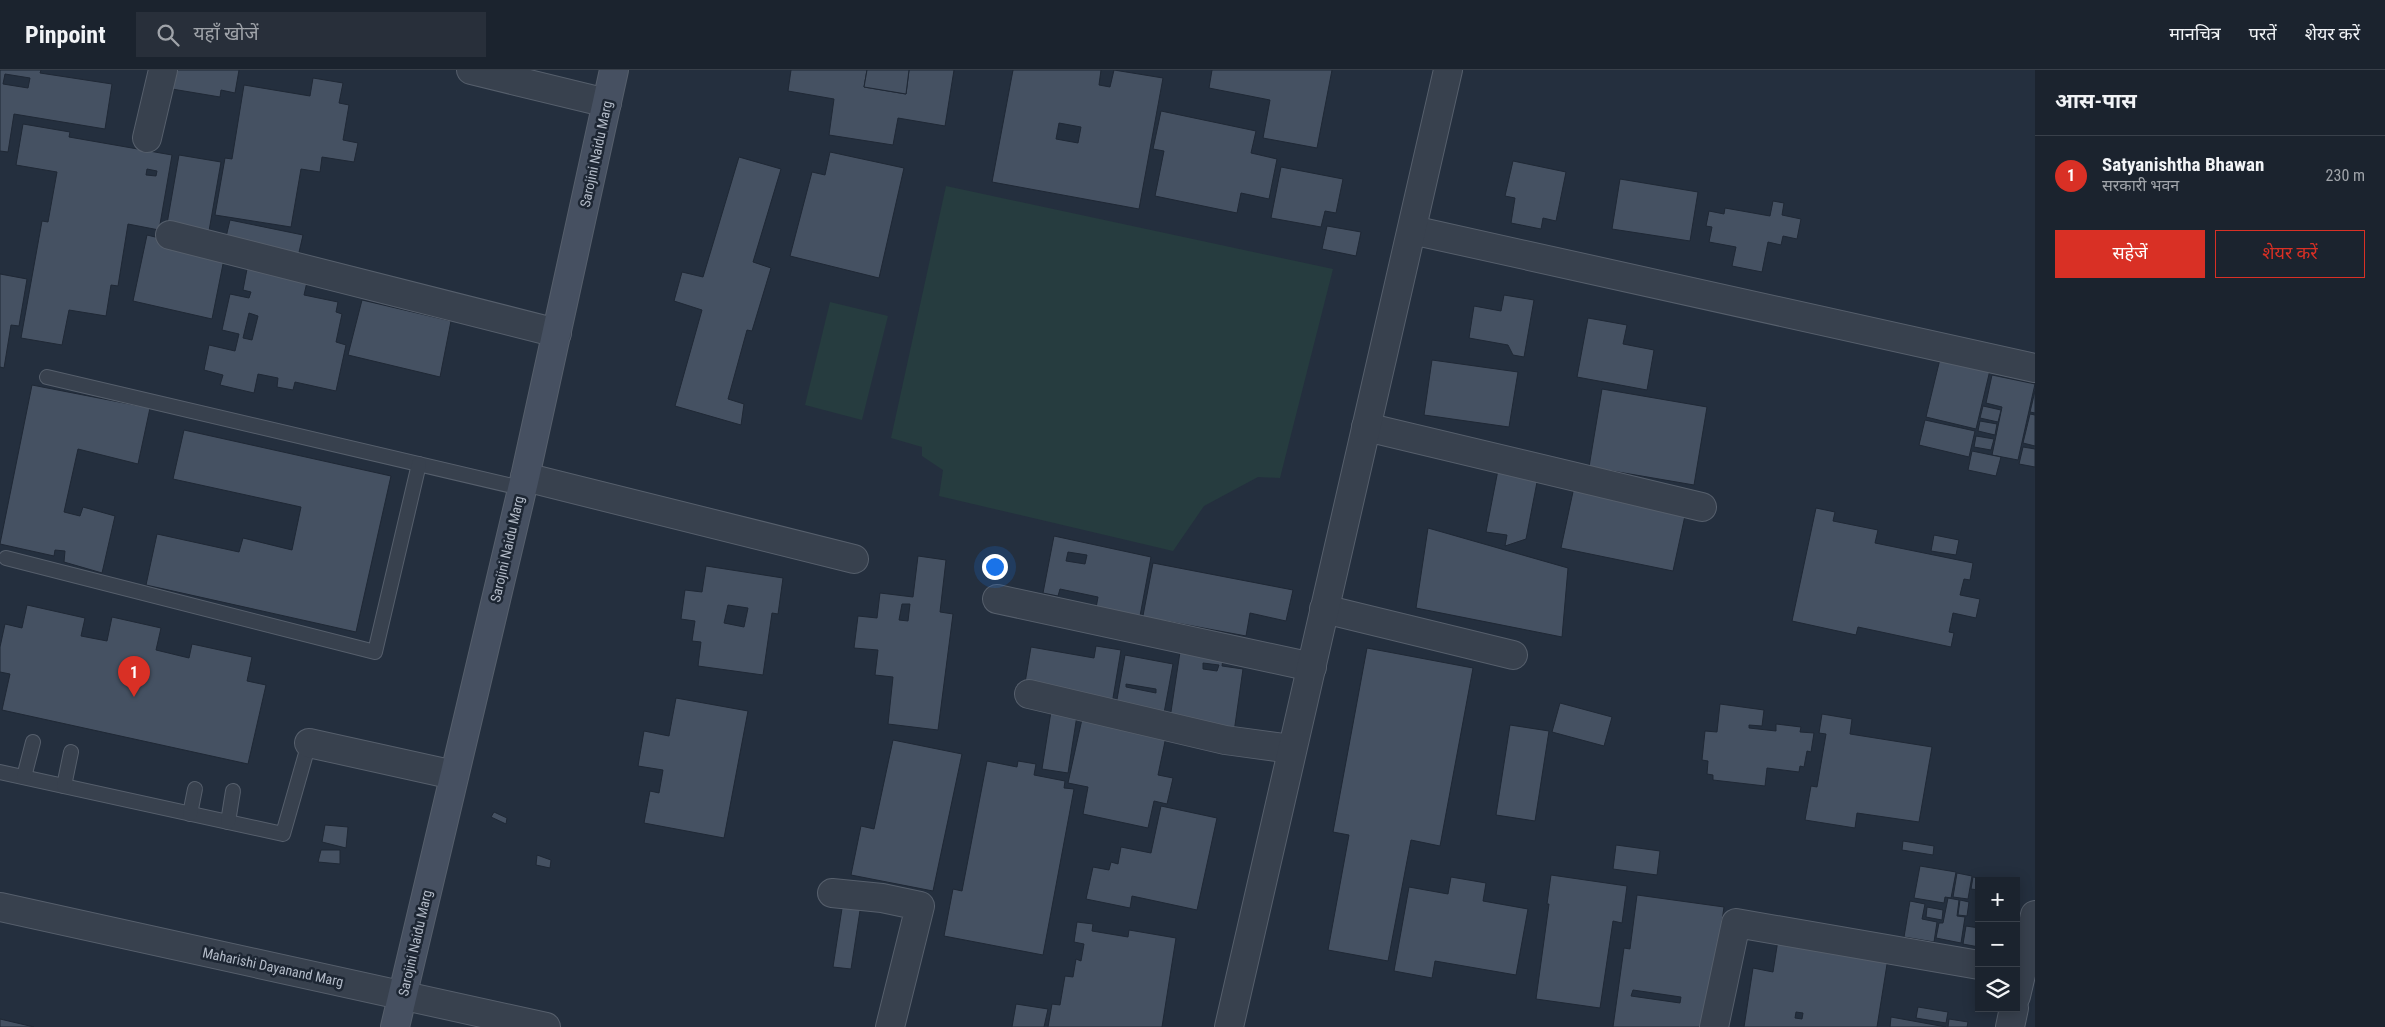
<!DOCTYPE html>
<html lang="hi">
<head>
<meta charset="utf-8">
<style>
	:root { --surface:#1b232e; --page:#282f3a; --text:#f1f3f6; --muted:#a0a4aa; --line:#39404a; --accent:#d93025 }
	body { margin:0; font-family:"Roboto Condensed","Noto Sans Devanagari",sans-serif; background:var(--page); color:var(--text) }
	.controls { position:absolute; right:15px; bottom:15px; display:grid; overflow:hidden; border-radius:0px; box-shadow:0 2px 12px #0003 }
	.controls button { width:45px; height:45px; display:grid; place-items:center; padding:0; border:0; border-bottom:1px solid var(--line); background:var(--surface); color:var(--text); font:25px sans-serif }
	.you { position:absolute; left:994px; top:496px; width:18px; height:18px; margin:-12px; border:4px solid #fff; border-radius:50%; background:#1a73e8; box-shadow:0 0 0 8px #1a73e833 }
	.badge { display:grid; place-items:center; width:32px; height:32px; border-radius:50%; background:var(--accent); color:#fff; font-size:16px; font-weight:700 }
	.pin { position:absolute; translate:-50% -41px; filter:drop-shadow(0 1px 2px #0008) }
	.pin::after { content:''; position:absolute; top:26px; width:18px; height:15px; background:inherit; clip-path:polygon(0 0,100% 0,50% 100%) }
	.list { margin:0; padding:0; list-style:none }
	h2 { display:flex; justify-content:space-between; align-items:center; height:65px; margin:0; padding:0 20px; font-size:21px }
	h2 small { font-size:16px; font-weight:400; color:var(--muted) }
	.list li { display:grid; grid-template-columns:32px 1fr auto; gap:15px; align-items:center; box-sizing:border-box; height:80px; padding:0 20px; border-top:1px solid var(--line) }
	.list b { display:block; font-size:19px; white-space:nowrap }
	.list p { margin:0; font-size:16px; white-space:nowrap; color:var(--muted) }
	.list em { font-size:16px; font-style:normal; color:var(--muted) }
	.actions { display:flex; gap:10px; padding:15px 20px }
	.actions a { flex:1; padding:11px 0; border:1px solid var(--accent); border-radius:0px; text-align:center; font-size:18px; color:var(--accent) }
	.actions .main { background:var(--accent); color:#fff }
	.icon { flex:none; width:28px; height:28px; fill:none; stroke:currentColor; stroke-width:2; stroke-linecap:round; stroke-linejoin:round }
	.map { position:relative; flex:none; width:2035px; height:957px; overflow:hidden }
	header { display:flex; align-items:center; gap:30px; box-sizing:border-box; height:70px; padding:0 25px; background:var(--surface); border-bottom:1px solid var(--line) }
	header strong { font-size:24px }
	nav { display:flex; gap:28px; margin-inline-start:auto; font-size:18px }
	.search { width:350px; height:45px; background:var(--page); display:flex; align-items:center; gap:12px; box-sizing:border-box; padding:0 18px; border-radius:0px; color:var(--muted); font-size:19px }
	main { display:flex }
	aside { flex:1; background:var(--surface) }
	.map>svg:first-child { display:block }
	.green { fill:#263c3f }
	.building { fill:#455162; stroke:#1f2835; fill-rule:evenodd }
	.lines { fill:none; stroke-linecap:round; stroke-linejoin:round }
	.service-casing { stroke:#565f6c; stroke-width:16 }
	.minor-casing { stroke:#565f6c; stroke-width:30 }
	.tertiary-casing { stroke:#565f6c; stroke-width:30 }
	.secondary-casing { stroke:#565f6c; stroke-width:30 }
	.service { stroke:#38414e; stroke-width:14 }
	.minor { stroke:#38414e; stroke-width:28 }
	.tertiary { stroke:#38414e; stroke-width:28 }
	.secondary { stroke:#465061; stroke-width:28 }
	.labels { text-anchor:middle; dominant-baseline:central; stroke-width:5; stroke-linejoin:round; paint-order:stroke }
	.street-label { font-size:14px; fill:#b4bcc9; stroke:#1d2633 }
</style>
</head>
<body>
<header>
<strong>Pinpoint</strong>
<div class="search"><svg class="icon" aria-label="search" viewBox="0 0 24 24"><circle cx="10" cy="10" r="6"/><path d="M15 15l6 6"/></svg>यहाँ खोजें</div>
<nav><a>मानचित्र</a><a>परतें</a><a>शेयर करें</a></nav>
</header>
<main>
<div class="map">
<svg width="2035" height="957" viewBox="0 0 2035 957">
	<rect width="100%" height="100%" fill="#242f3e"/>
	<!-- green -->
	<g class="green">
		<path d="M946,116L1333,199L1280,408L1258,407L1204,436L1173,481L939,426L943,400L922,386V377L891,368Z"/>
		<path d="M830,232L888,246L862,350L805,335Z"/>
	</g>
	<!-- building -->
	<g class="building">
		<path d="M0,0H41L40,3L112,14L105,59L14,44L8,82L0,81ZM5,4L30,8L28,18L3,14Z"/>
		<path d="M175,0H239L235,23L221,20L220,27L172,19Z"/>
		<path d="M791,0H867L864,17L906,24L909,0H954L945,56L898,48L893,75L829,65L834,29L788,21Z"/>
		<path d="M867,0H909L906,24L864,17Z"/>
		<path d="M1013,0H1101L1099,15L1110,17L1114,0L1163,8L1139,139L992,112ZM1059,53L1081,57L1078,73L1056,69Z"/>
		<path d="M1212,0H1332L1317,78L1263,68L1270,30L1209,18Z"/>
		<path d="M313,8L343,13L339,33L349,35L343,70L358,73L354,92L322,87L320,102L301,99L291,157L215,145L225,88L232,89L244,15L310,26Z"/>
		<path d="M1161,41L1256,61L1251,83L1277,89L1269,129L1241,123L1237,143L1155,126L1164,81L1153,79Z"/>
		<path d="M23,54L70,62L69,67L172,85L159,160L128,154L118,216L111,215L106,246L69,240L62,275L21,268L42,151L48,152L57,102L16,95ZM147,99L157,101L156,106L146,105Z"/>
		<path d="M830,82L904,98L879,208L790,186L812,102L825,105Z"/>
		<path d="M179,85L221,92L209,161L167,154Z"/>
		<path d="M739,87L781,99L753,192L771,198L752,261L747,260L728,329L744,334L741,355L675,336L702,240L674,231L682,202L703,207Z"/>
		<path d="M1513,91L1566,102L1556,151L1543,148L1541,159L1511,153L1515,128L1505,126Z"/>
		<path d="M1281,97L1343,109L1336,143L1325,141L1321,157L1271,148Z"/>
		<path d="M1620,109L1698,122L1690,171L1612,159Z"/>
		<path d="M1773,131L1784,133L1782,145L1801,149L1797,169L1783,166L1781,175L1768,172L1762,202L1732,196L1736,177L1709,172L1712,157L1706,156L1709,141L1724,144L1725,138L1770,146Z"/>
		<path d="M230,150L303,165L297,191L226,167Z"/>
		<path d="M1327,156L1361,162L1356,186L1322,179Z"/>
		<path d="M147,165L225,184L212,249L133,231Z"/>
		<path d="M247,199L307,212L304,225L338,232L336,242L342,244L336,272L346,275L336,321L295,312L293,320L277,317L278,308L258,304L254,323L220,315L223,305L204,300L209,275L235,281L239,264L222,260L230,224L249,228L251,222L243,220ZM249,243L258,246L252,270L243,268Z"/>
		<path d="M0,204L27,209L19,256L11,255L4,298L0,297Z"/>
		<path d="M1504,225L1534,230L1524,287L1513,285L1508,275L1469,268L1474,236L1501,241Z"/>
		<path d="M362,230L451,251L440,307L348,285Z"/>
		<path d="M1588,248L1627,255L1623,274L1654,280L1647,320L1577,307Z"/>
		<path d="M1940,289L1990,300L1976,359L1926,347Z"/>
		<path d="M1432,290L1518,302L1509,357L1424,345Z"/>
		<path d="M1992,305L2035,314L2018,390L1992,385L2002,337L1986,333Z"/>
		<path d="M32,315L150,338L138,394L78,379L64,442L80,446L83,437L115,446L102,503L64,492L65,481L55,480L54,486L0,474Z"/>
		<path d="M1602,319L1707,337L1694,415L1589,397Z"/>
		<path d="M2035,321V343L2030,342Z"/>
		<path d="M1983,336L2001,340L1998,352L1980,348Z"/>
		<path d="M2030,344L2035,345V376L2023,373Z"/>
		<path d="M1925,350L1975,361L1969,387L1919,375Z"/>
		<path d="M1980,351L1997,354L1995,365L1978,361Z"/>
		<path d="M184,360L391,406L356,562L146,515L157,464L239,482L243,468L292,480L301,437L173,409Z"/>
		<path d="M1976,366L1994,369L1991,380L1974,377Z"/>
		<path d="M2023,377L2035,379V397L2019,394Z"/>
		<path d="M1972,381L2001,387L1996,406L1968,400Z"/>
		<path d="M1498,400L1538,407L1526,469L1505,476L1507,465L1486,462Z"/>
		<path d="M1574,417L1686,441L1673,501L1561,478Z"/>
		<path d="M1816,438L1835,442L1833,451L1878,460L1875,473L1973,493L1970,510L1964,509L1960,525L1980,529L1976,548L1953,543L1949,562L1954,563L1951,577L1858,557L1856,565L1792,551Z"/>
		<path d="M1428,458L1568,498L1562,567L1416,538Z"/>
		<path d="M1934,465L1959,470L1956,485L1931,481Z"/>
		<path d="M1054,466L1151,487L1140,546L1096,538L1098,527L1060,519L1058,526L1043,523ZM1068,482L1087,485L1085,494L1066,491Z"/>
		<path d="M918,486L946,490L940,542L953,544L938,660L888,654L893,607L875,605L878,580L854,578L858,546L877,548L880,523L913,527ZM902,534H910L908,551L899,550Z"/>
		<path d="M1153,493L1293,520L1286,551L1250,543L1246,566L1166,551V555L1142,551Z"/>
		<path d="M706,496L783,508L778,544L772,543L763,605L698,596L701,572L692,571L695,551L681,549L685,520L702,522ZM728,535L748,538L744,557L724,553Z"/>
		<path d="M27,535L85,548L81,566L107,571L112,547L161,558L156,580L189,588L192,574L252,587L247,611L266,615L248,694L2,640L10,604L0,602V577L5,554L22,558Z"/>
		<path d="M1096,576L1121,580L1112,634L1024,619L1031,577L1094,588Z"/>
		<path d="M1367,578L1473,598L1440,776L1411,770L1388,891L1328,880L1349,765L1333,762Z"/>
		<path d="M1180,582L1223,589L1222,596L1243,599L1234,662L1169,655ZM1203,593L1219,595L1217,601L1203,599Z"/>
		<path d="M1125,585L1173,594L1164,643L1116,635ZM1126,614L1156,619V623L1126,617Z"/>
		<path d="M676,628L748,641L724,768L644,753L650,721L659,723L663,700L638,696L644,661L669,666Z"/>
		<path d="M1560,633L1612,647L1604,676L1552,662Z"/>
		<path d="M1720,634L1764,640L1762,656L1749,655V658L1776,661V654L1801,657L1800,662L1814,663L1811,682L1807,681L1804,697L1800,696L1799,702L1767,698L1765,716L1713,710V705L1707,704L1708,691L1702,690L1705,661L1717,662Z"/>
		<path d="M1052,635L1078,639L1068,703L1042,699Z"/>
		<path d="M1084,640L1168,657L1158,705L1173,708L1167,734L1154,731L1148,758L1083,744L1088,717L1068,713Z"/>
		<path d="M1822,644L1852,649L1850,664L1932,677L1919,752L1857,743L1855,758L1805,750L1811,716L1817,717L1826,664L1819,663Z"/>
		<path d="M1510,655L1549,661L1535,751L1496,745Z"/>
		<path d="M893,670L962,684L933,821L851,805L861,756L874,759Z"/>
		<path d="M987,691L1017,697L1018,691L1036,694L1034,705L1065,711L1064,718L1074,719L1043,885L944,866L953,819L962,821Z"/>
		<path d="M1161,736L1217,748L1197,840L1132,826L1130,838L1086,829L1093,797L1109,800L1111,792L1118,794L1121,777L1151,783Z"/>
		<path d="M494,742L507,748L506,754L491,747Z"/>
		<path d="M325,755L348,757L346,778L322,772Z"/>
		<path d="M1903,771L1934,776L1933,785L1902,780Z"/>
		<path d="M1616,775L1660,781L1657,805L1613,799Z"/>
		<path d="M321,780H340V794L318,792Z"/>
		<path d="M537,785L551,790L550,798L536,795Z"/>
		<path d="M1920,796L1956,802L1951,828L1945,827L1944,833L1914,828Z"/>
		<path d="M1957,803L1972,806L1968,829L1953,827Z"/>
		<path d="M1551,805L1627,816L1622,853L1613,851L1600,938L1536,929L1549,834H1547Z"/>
		<path d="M1451,807L1486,813L1483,831L1528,839L1516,905L1435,891L1432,908L1394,901L1409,817L1448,824Z"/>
		<path d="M1973,807L1983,809L1979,811V820L1971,819Z"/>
		<path d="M1637,825L1724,837L1707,957H1613L1624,878L1630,879ZM1633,920L1681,927L1680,933L1631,926Z"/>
		<path d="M1948,828L1959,830L1957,846L1965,847L1961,873L1936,868L1939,853H1943Z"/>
		<path d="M1960,830L1969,832L1967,846L1958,845Z"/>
		<path d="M1910,831L1925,834L1922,849L1937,852L1934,872L1904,867Z"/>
		<path d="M843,832L861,834L851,899L833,897Z"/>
		<path d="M1927,837L1943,840L1942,850L1926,847Z"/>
		<path d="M1077,852L1093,854L1092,861L1128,867L1129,860L1176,868L1162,957H1048L1052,934L1060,935L1065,906L1073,907L1076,889L1081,891L1084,874L1074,872Z"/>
		<path d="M1966,856L1979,858V877L1963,874Z"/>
		<path d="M1778,870L1888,888L1877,957H1744L1753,898L1773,902ZM1796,942L1803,943L1802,949L1795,948Z"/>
		<path d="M1016,934L1048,939L1044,957H1012Z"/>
		<path d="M1918,937L1948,942L1946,953L1916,948Z"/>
		<path d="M1891,947L1946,957H1890Z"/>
		<path d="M0,949L34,957H0Z"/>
		<path d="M1949,949L1968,952L1967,957H1948Z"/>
	</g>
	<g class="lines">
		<!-- service casing -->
		<g class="service-casing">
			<g id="service">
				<path d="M47,307L521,418"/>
				<path d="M6,488L375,582L419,394"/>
				<path d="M0,702L283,764L309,673"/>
				<path d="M24,707L33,672"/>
				<path d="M64,716L71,682"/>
				<path d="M190,744L195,719"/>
				<path d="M228,752L233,721"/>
			</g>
		</g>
		<!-- minor casing -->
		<g class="minor-casing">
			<g id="minor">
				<path d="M471,0L607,33"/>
				<path d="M147,68L163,0"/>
				<path d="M1412,160L2035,298"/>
				<path d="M170,165L557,263"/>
				<path d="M1366,357L1702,437"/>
				<path d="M525,407L854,489"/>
				<path d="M997,529L1312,597"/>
				<path d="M1324,539L1513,585"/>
				<path d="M1029,624L1225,670L1292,679"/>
				<path d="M309,673L454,705"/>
				<path d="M832,823L882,828L920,836L890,957"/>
				<path d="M1714,957L1736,853L1979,895"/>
			</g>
		</g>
		<!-- tertiary casing -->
		<g class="tertiary-casing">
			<g id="tertiary">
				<path d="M0,837L546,957"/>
				<path d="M2016,926L2035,845"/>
				<path d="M1229,957L1448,0"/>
				<path d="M2010,957L2014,938"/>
			</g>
		</g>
		<!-- secondary casing -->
		<g class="secondary-casing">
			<path id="secondary" d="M395,957L525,407L614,0"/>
		</g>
		<!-- service -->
		<use href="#service" class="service"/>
		<!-- minor -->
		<use href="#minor" class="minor"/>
		<!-- tertiary -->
		<use href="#tertiary" class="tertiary"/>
		<!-- secondary -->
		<use href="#secondary" class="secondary"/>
	</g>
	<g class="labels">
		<!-- street labels -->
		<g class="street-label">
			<text transform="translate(596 84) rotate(-78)">Sarojini Naidu Marg</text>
			<text transform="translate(507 479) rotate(-77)">Sarojini Naidu Marg</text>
			<text transform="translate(415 873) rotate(-77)">Sarojini Naidu Marg</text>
			<text transform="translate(273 897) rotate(12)">Maharishi Dayanand Marg</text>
		</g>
	</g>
</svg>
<div class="controls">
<button>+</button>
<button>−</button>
<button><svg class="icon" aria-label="layers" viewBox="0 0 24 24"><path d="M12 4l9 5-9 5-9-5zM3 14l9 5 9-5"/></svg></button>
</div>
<div class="you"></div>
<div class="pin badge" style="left:134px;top:627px">1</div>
</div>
<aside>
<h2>आस-पास<small></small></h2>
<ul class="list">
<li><span class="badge">1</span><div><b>Satyanishtha Bhawan</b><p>सरकारी भवन</p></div><em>230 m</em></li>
</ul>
<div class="actions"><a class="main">सहेजें</a><a>शेयर करें</a></div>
</aside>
</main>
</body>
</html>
